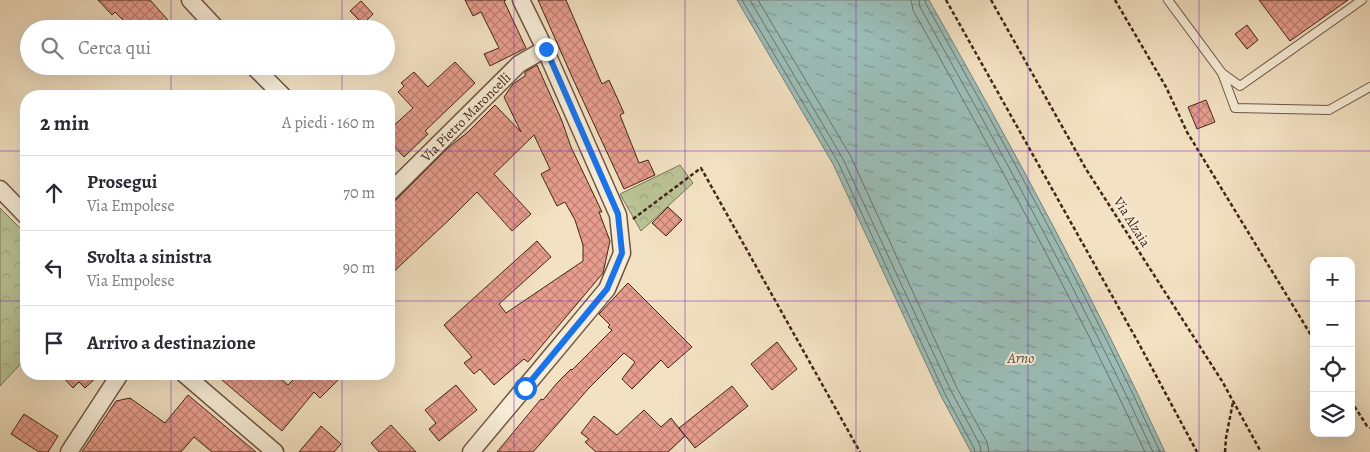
<!DOCTYPE html>
<html lang="it">
<head>
<meta charset="utf-8">
<style>
	:root { --surface:#fff; --page:#f2f2f3; --text:#2b2b33; --muted:#7c7c81; --line:#e1e1e2 }
	body { margin:0; font-family:Alegreya,serif; background:var(--page); color:var(--text) }
	.controls { position:absolute; right:15px; bottom:15px; display:grid; overflow:hidden; border-radius:10px; box-shadow:0 5px 20px #0002 }
	.controls button { width:45px; height:45px; display:grid; place-items:center; padding:0; border:0; border-bottom:1px solid var(--line); background:var(--surface); color:var(--text); font:25px sans-serif }
	.stop { position:absolute; width:15px; height:15px; margin:-11px; border:4px solid #1a73e8; border-radius:50%; background:#fff }
	.stop.end { background:#1a73e8; border-color:#fff; box-shadow:0 1px 5px #0008 }
	.list { margin:0; padding:0; list-style:none }
	h2 { display:flex; justify-content:space-between; align-items:center; height:65px; margin:0; padding:0 20px; font-size:21px }
	h2 small { font-size:16px; font-weight:400; color:var(--muted) }
	.list li { display:grid; grid-template-columns:32px 1fr auto; gap:15px; align-items:center; box-sizing:border-box; height:75px; padding:0 20px; border-top:1px solid var(--line) }
	.list b { display:block; font-size:19px; white-space:nowrap }
	.list p { margin:0; font-size:16px; white-space:nowrap; color:var(--muted) }
	.list em { font-size:16px; font-style:normal; color:var(--muted) }
	.icon { flex:none; width:28px; height:28px; fill:none; stroke:currentColor; stroke-width:2; stroke-linecap:round; stroke-linejoin:round }
	.map { position:relative; flex:none; width:1370px; height:452px; overflow:hidden }
	.search { position:absolute; background:var(--surface); box-shadow:0 5px 20px #0002; left:20px; top:20px; width:375px; height:55px; display:flex; align-items:center; gap:12px; box-sizing:border-box; padding:0 18px; border-radius:28px; color:var(--muted); font-size:19px }
	.panel { position:absolute; background:var(--surface); box-shadow:0 5px 20px #0002; left:20px; top:90px; width:375px; height:290px; border-radius:20px }
	.map>svg:first-child { display:block }
	.park { fill:url(#park-crowns); stroke:#7e7456 }
	.water { fill:url(#water-ripples); stroke:#788178 }
	.lines { fill:none; stroke-linecap:round; stroke-linejoin:round }
	.shore { stroke:#6f7268; stroke-width:1 }
	.building { fill:url(#building-cross-hatch); stroke:#432619 }
	.lane-casing { stroke:#6f5543; stroke-width:10 }
	.street-casing { stroke:#6f5543; stroke-width:19 }
	.path { stroke:#432619; stroke-width:2.5; stroke-dasharray:4 2.5; stroke-linecap:butt }
	.lane { stroke:#f7ecd7; stroke-width:8 }
	.street { stroke:#f7ecd7; stroke-width:16 }
	.route { stroke:#1a73e8; stroke-width:6 }
	.grid { fill:none; stroke:#7b2cbf; stroke-width:1; stroke-opacity:0.55 }
	.labels { text-anchor:middle; dominant-baseline:central; stroke-width:4; stroke-linejoin:round; paint-order:stroke }
	.street-label { font-size:14px; fill:#432619; stroke:#f7ecd7 }
	.water-label { font-size:15px; font-style:italic; fill:#594c40; stroke:#f7ecd7 }
</style>
</head>
<body>
<div class="map">
<svg width="1370" height="452" viewBox="0 0 1370 452">
	<defs>
		<pattern id="park-crowns" width="20" height="18" patternUnits="userSpaceOnUse" patternTransform="scale(1.25)"><rect width="20" height="18" fill="#b9c394"/><path d="M2 6a3 3 0 1 1 6 0M12 15a3 3 0 1 1 6 0" fill="none" stroke="#a0a77f"/></pattern>
		<pattern id="water-ripples" width="26" height="14" patternUnits="userSpaceOnUse" patternTransform="scale(1.25)"><rect width="26" height="14" fill="#9bbdb7"/><path d="M2 4q2-2 4 0t4 0M15 11q2-2 4 0t4 0" fill="none" stroke="#809994"/></pattern>
		<pattern id="building-cross-hatch" width="8" height="8" patternUnits="userSpaceOnUse" patternTransform="scale(1.25)"><rect width="8" height="8" fill="#e89e8e"/><path d="M0 0l8 8M0 8l8-8" fill="none" stroke="#be8173"/></pattern>
	</defs>
	<rect width="100%" height="100%" fill="#f2e1c2"/>
	<filter id="stains"><feTurbulence type="fractalNoise" baseFrequency=".004" numOctaves="4"/><feColorMatrix values="0 0 0 0 .2 0 0 0 0 .09 0 0 0 0 .02 0 0 0 .5 -.17"/></filter>
	<radialGradient id="worn" r=".72"><stop offset=".6" stop-color="#630" stop-opacity="0"/><stop offset="1" stop-color="#630" stop-opacity=".3"/></radialGradient>
	<!-- park -->
	<g class="park">
		<path d="M680,165L693,183L641,231L620,194Z"/>
		<path d="M0,208L26,234V358L0,386Z"/>
	</g>
	<!-- water -->
	<path class="water" d="M737,0H929C1013,148 1094,298 1165,452H971L941,396L833,164Z"/>
	<g class="lines">
		<!-- shore -->
		<g class="shore">
			<path d="M742,0L838,162L945,394L974,448L975,452"/>
			<path d="M750,0L843,159L951,391L980,445L981,452"/>
			<path d="M758,0L850,155L957,388L987,442L989,452"/>
			<path d="M911,0L913,10C994,155 1075,301 1145,452"/>
			<path d="M919,0L920,7C1002,153 1083,300 1153,452"/>
			<path d="M925,0L926,4C1009,151 1090,299 1160,452"/>
		</g>
	</g>
	<!-- building -->
	<g class="building">
		<path d="M98,0H150L176,29H132L115,12L112,15Z"/>
		<path d="M465,0H506L504,1L526,48L490,66L484,54L499,48L481,12L473,16Z"/>
		<path d="M538,0H566L602,84L609,80L624,113L620,115L639,163L648,160L655,175L624,189L573,79Z"/>
		<path d="M1259,0H1348L1290,41Z"/>
		<path d="M361,1L373,14L363,24L350,11Z"/>
		<path d="M1247,25L1258,40L1247,49L1235,34Z"/>
		<path d="M455,62L475,83L425,131L428,134L404,157L389,141V130L413,108L398,92L404,86L401,83L414,72L428,87Z"/>
		<path d="M537,65L562,121L571,147L602,212H599L610,241L603,273L528,362L524,359L494,385L480,369L474,374L464,363L472,357L444,325L537,241L551,257L499,304L506,313L583,261V245L575,220L565,202L557,206L541,174L550,169L534,135L494,174L531,214L512,231L477,192L450,219L389,276V203L396,200L448,148L468,132L495,105L521,132L504,97L513,84L525,76V72Z"/>
		<path d="M1206,100L1215,122L1197,129L1188,107Z"/>
		<path d="M668,207L682,220L666,236L652,223Z"/>
		<path d="M628,283L692,347L668,368L661,360L632,389L622,379L635,362L624,353L589,388L533,452H497L541,399L543,400L557,383L571,369L572,370L612,330L608,327L610,325L599,314Z"/>
		<path d="M777,342L797,369L772,390L751,364Z"/>
		<path d="M60,374H100L85,388L79,382L73,388Z"/>
		<path d="M215,374H275L288,385L299,374H344L320,398L314,392L282,431Z"/>
		<path d="M456,385L477,410L439,441L429,429L436,423L425,410Z"/>
		<path d="M732,386L748,406L695,448L679,428Z"/>
		<path d="M188,395L256,452H212L194,437L181,452H82L116,401L130,398L165,423Z"/>
		<path d="M644,410L661,427L671,418L685,436L668,452H596L585,442L589,439L581,433L594,416L617,435Z"/>
		<path d="M24,414L58,436L48,452H39L11,434Z"/>
		<path d="M391,425L416,452H379L371,443Z"/>
		<path d="M321,426L341,444L334,452H299Z"/>
	</g>
	<g class="lines">
		<!-- lane casing -->
		<g class="lane-casing">
			<g id="lane">
				<path d="M1168,0L1222,73L1240,86L1362,0"/>
				<path d="M1222,73L1235,108L1329,110L1370,87"/>
			</g>
		</g>
		<!-- street casing -->
		<g class="street-casing">
			<g id="street">
				<path d="M190,0L217,29"/>
				<path d="M253,66L283,96"/>
				<path d="M0,189L26,216"/>
				<path id="s1" d="M389,193L519,64L545,49"/>
				<path d="M184,374L275,452"/>
				<path d="M69,452L120,374"/>
				<path d="M471,452L607,289L622,253L618,215L545,49L521,0"/>
			</g>
		</g>
		<!-- path -->
		<g class="path">
			<path d="M946,0L1138,342L1197,452"/>
			<path d="M991,0L1086,169L1222,381L1261,452"/>
			<path d="M1115,0L1166,87L1187,132L1314,340"/>
			<path d="M633,219L701,168L860,452"/>
			<path d="M1351,401L1367,426L1370,428"/>
			<path d="M1225,452L1226,438L1233,402"/>
		</g>
		<!-- lane -->
		<use href="#lane" class="lane"/>
		<!-- street -->
		<use href="#street" class="street"/>
	</g>
	<g class="lines">
		<!-- route -->
		<path class="route" d="M525,388L607,289L622,253L618,214L546,49"/>
	</g>
	<!-- grid -->
	<path class="grid" d="M171,0V29M342,0V29M514,0V452M685,0V452M856,0V452M1028,0V452M1199,0V452M171,66V96M342,66V96M0,151H26M389,151H1370M0,301H26M389,301H1314M1351,301H1370M171,374V452M342,374V452"/>
	<g class="labels">
		<!-- street labels -->
		<g class="street-label">
			<text stroke="none"><textPath href="#s1" startOffset="108">Via Pietro Maroncelli</textPath></text>
			<text transform="translate(1132 222) rotate(58)">Via Alzaia</text>
		</g>
		<!-- water labels -->
		<g class="water-label">
			<text x="1021" y="358">Arno</text>
		</g>
	</g>
	<rect width="100%" height="100%" filter="url(#stains)"/>
	<rect width="100%" height="100%" fill="url(#worn)"/>
</svg>
<div class="controls">
<button>+</button>
<button>−</button>
<button><svg class="icon" aria-label="locate" viewBox="0 0 24 24"><circle cx="12" cy="12" r="6"/><path d="M12 2v4M12 18v4M2 12h4M18 12h4"/></svg></button>
<button><svg class="icon" aria-label="layers" viewBox="0 0 24 24"><path d="M12 4l9 5-9 5-9-5zM3 14l9 5 9-5"/></svg></button>
</div>
<div class="stop" style="left:525px;top:388px"></div>
<div class="stop end" style="left:546px;top:49px"></div>
<div class="search"><svg class="icon" aria-label="search" viewBox="0 0 24 24"><circle cx="10" cy="10" r="6"/><path d="M15 15l6 6"/></svg>Cerca qui</div>
<section class="panel">
<h2>2 min<small>A piedi · 160 m</small></h2>
<ul class="list">
<li><svg class="icon" aria-label="ahead" viewBox="0 0 24 24"><path d="M12 20V5M6 11l6-6 6 6"/></svg><div><b>Prosegui</b><p>Via Empolese</p></div><em>70 m</em></li>
<li><svg class="icon" aria-label="left" viewBox="0 0 24 24"><path d="M17 20v-9H6M10 6l-5 5 5 5"/></svg><div><b>Svolta a sinistra</b><p>Via Empolese</p></div><em>90 m</em></li>
<li><svg class="icon" aria-label="arrive" viewBox="0 0 24 24"><path d="M6 21V4h12l-3 4 3 4H6"/></svg><div><b>Arrivo a destinazione</b></div></li>
</ul>
</section>
</div>
</body>
</html>
